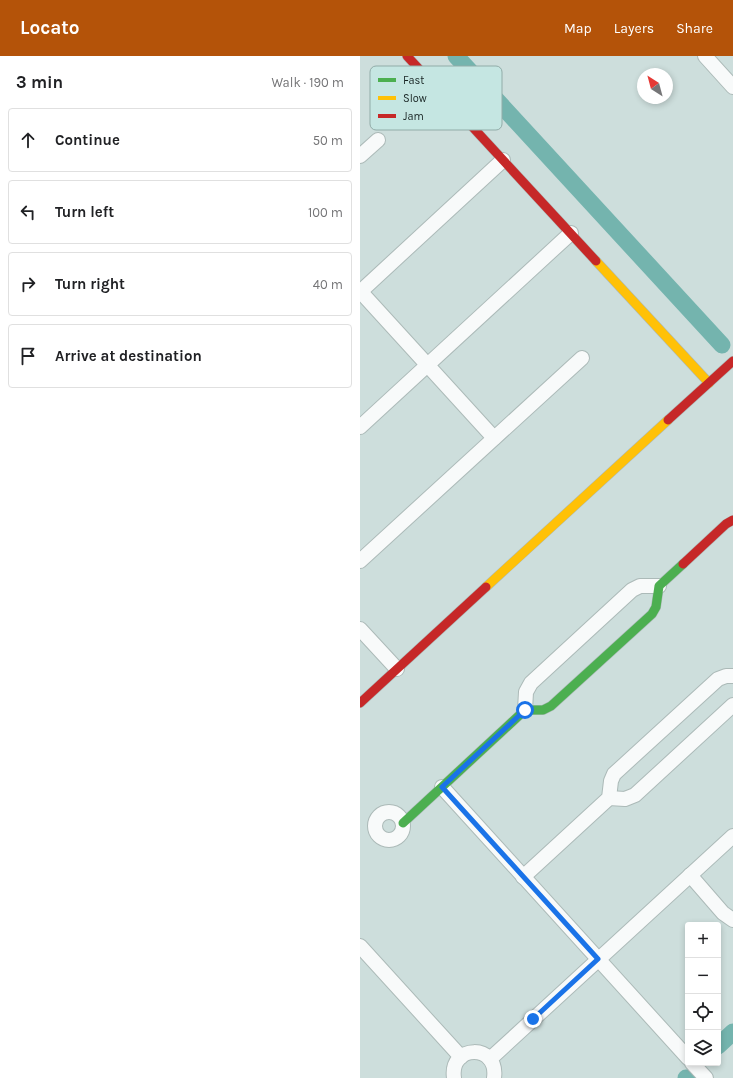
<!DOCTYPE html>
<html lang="en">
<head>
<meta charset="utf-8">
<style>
	:root { --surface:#fff; --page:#f2f2f2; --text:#202124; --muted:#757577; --line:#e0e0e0; --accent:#b45309 }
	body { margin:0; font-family:Karla,sans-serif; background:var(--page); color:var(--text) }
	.controls { position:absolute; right:12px; bottom:12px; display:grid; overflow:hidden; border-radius:4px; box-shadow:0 2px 6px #0003 }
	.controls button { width:36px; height:36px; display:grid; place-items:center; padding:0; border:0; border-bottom:1px solid var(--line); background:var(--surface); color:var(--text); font:20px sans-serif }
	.compass { position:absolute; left:277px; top:12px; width:36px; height:36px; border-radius:50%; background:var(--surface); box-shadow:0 2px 6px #0003; rotate:324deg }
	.stop { position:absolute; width:12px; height:12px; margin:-9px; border:3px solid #1a73e8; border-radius:50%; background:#fff }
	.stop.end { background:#1a73e8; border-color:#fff; box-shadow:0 1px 4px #0008 }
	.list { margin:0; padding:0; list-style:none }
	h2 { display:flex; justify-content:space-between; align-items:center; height:52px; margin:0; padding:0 16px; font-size:17px }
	h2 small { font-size:13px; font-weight:400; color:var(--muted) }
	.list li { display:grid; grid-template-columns:26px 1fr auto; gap:12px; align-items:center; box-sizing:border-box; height:64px; margin:0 8px 8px; padding:0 8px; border:1px solid var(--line); border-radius:4px }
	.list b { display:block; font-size:15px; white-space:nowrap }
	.list em { font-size:13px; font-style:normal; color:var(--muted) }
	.icon { flex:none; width:22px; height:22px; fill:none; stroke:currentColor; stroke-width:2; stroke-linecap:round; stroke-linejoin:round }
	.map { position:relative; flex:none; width:373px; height:1022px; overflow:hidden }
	header { display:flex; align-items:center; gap:24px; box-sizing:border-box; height:56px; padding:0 20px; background:var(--accent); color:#fff }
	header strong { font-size:19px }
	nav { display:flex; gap:22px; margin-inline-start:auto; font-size:14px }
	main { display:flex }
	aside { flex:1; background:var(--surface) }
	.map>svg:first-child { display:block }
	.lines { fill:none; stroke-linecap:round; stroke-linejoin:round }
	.canal { stroke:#74b4ae; stroke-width:17 }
	.street-casing { stroke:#acbab8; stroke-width:16 }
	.fast-casing { stroke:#acbab8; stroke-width:10 }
	.slow-casing { stroke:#acbab8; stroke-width:10 }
	.jam-casing { stroke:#acbab8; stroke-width:10 }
	.street { stroke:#f8fafa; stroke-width:14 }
	.fast { stroke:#4caf50; stroke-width:9 }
	.slow { stroke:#ffc107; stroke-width:9 }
	.jam { stroke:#c62828; stroke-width:9 }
	.route { stroke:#1a73e8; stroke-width:5 }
	.key { fill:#c5e6e2; stroke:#91aca8; stroke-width:1 }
	.key-label { font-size:11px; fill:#172322 }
</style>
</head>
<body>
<header>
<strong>Locato</strong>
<nav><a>Map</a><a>Layers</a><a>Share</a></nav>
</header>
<main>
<aside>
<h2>3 min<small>Walk · 190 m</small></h2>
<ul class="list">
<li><svg class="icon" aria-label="ahead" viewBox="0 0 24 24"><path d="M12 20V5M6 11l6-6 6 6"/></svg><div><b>Continue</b></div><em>50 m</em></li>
<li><svg class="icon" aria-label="left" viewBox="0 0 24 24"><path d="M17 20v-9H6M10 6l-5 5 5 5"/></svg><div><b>Turn left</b></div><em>100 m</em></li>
<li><svg class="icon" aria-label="right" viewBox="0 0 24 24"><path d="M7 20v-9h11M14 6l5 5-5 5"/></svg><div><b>Turn right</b></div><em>40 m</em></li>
<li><svg class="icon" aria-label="arrive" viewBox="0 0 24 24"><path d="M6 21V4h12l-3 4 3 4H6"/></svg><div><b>Arrive at destination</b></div></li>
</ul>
</aside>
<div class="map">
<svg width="373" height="1022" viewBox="0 0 373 1022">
	<rect width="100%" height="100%" fill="#cddedc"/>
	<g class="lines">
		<!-- canal -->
		<g class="canal">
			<path d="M96,0L362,289"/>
			<path d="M358,990L373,976"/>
			<path d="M326,1022H327"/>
		</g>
		<!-- street casing -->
		<g class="street-casing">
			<g id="street">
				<path d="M345,0L373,31"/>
				<path d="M0,100L18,84"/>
				<path d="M0,235L134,382"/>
				<path d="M0,236L143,104"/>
				<path d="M0,371L211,177"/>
				<path d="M0,505L222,302"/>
				<path d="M0,573L37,613"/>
				<path d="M165,654L166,636L171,627L272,534L280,530H299"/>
				<path d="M82,731L328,1002"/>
				<path d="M249,742L265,743L275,739L373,649"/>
				<circle cx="29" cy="770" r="14"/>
				<path d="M330,819L363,857L373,864"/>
				<path d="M163,821L249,742L251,725L254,718L358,623L366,620H373"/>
				<path d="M0,890L101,1001"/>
				<path d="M130,1003L373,780"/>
				<path d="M332,1007L346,1022"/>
				<path d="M94,1022C89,988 139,987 134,1022"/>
			</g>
		</g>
		<!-- fast casing -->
		<g class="fast-casing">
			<path id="fast" d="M43,767L165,654H183L191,650L292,558L296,551L299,530L323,508"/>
		</g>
		<!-- slow casing -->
		<g class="slow-casing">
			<g id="slow">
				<path d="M236,205L349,327"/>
				<path d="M126,531L308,364"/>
			</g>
		</g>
		<!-- jam casing -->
		<g class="jam-casing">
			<g id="jam">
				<path d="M47,0L236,205"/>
				<path d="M308,364L373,305"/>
				<path d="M323,508L366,468L373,464"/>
				<path d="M0,647L126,531"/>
			</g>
		</g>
		<!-- street -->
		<use href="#street" class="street"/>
		<!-- fast -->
		<use href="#fast" class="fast"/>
		<!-- slow -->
		<use href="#slow" class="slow"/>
		<!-- jam -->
		<use href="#jam" class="jam"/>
	</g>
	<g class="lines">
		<!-- route -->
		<path class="route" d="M165,654L82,731L238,903L173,963"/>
	</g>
	<!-- legend -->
	<rect x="10" y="10" width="132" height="64" rx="6" class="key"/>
	<rect x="18" y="22" width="18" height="4" fill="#4caf50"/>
	<rect x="18" y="40" width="18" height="4" fill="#ffc107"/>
	<rect x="18" y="58" width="18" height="4" fill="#c62828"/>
	<g class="key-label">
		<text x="43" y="28">Fast</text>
		<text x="43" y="46">Slow</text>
		<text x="43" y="64">Jam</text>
	</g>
</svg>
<div class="controls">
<button>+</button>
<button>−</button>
<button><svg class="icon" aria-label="locate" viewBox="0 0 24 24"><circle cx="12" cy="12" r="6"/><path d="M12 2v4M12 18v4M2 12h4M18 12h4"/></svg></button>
<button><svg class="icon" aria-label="layers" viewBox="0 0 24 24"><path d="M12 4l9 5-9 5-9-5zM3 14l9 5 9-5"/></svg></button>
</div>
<svg class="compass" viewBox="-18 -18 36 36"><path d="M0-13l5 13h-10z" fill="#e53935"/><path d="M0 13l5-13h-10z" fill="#757577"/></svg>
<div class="stop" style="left:165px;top:654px"></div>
<div class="stop end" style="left:173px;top:963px"></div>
</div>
</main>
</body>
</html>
